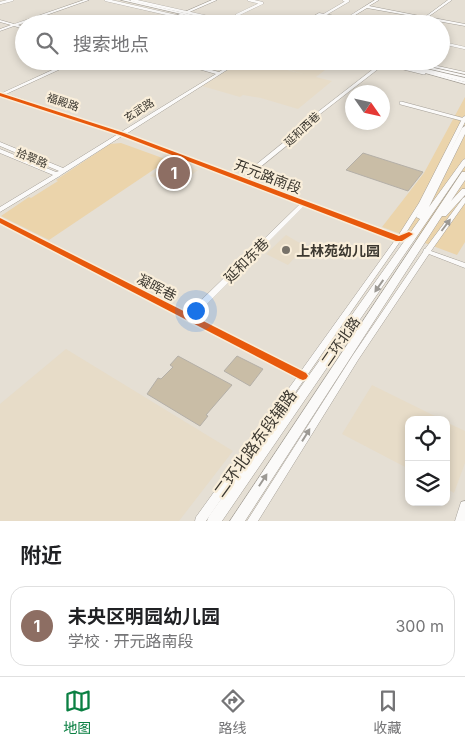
<!DOCTYPE html>
<html lang="zh">
<head>
<meta charset="utf-8">
<style>
	:root { --surface:#fff; --page:#f6f6f6; --text:#202124; --muted:#757577; --line:#e0e0e0; --accent:#0b8043 }
	body { margin:0; font-family:Inter,"Noto Sans SC",sans-serif; background:var(--page); color:var(--text) }
	.controls { position:absolute; right:15px; bottom:15px; display:grid; overflow:hidden; border-radius:10px; box-shadow:0 2px 8px #0003 }
	.controls button { width:45px; height:45px; display:grid; place-items:center; padding:0; border:0; border-bottom:1px solid var(--line); background:var(--surface); color:var(--text); font:25px sans-serif }
	.compass { position:absolute; left:345px; top:85px; width:45px; height:45px; border-radius:50%; background:var(--surface); box-shadow:0 2px 8px #0003; rotate:124deg }
	.you { position:absolute; left:195px; top:310px; width:18px; height:18px; margin:-12px; border:4px solid #fff; border-radius:50%; background:#1a73e8; box-shadow:0 0 0 8px #1a73e833 }
	.badge { display:grid; place-items:center; width:32px; height:32px; border-radius:50%; background:var(--accent); color:#fff; font-size:16px; font-weight:700 }
	.pin { position:absolute; translate:-50% -50%; border:2px solid #fff; box-shadow:0 1px 5px #0006 }
	.list { margin:0; padding:0; list-style:none }
	h2 { display:flex; justify-content:space-between; align-items:center; height:65px; margin:0; padding:0 20px; font-size:21px }
	h2 small { font-size:16px; font-weight:400; color:var(--muted) }
	.list li { display:grid; grid-template-columns:32px 1fr auto; gap:15px; align-items:center; box-sizing:border-box; height:80px; margin:0 10px 10px; padding:0 10px; border:1px solid var(--line); border-radius:15px }
	.list b { display:block; font-size:19px; white-space:nowrap }
	.list p { margin:0; font-size:16px; white-space:nowrap; color:var(--muted) }
	.list em { font-size:16px; font-style:normal; color:var(--muted) }
	.icon { flex:none; width:28px; height:28px; fill:none; stroke:currentColor; stroke-width:2; stroke-linecap:round; stroke-linejoin:round }
	.map { position:relative; flex:none; width:465px; height:521px; overflow:hidden }
	.search { position:absolute; background:var(--surface); box-shadow:0 2px 8px #0003; left:15px; right:15px; top:15px; height:55px; display:flex; align-items:center; gap:12px; box-sizing:border-box; padding:0 18px; border-radius:28px; color:var(--muted); font-size:19px }
	.sheet { height:155px; background:var(--surface) }
	nav { display:flex; justify-content:space-around; align-items:center; box-sizing:border-box; height:70px; border-top:1px solid var(--line); background:var(--surface); font-size:14px; color:var(--muted) }
	nav a { display:grid; justify-items:center; gap:2px }
	nav .on { color:var(--accent) }
	.map>svg:first-child { display:block }
	.built { fill:#e7dcc8 }
	.green { fill:#ebd4ab }
	.building { fill:#c9bda6; stroke:#b4afa7 }
	.lines { fill:none; stroke-linecap:round; stroke-linejoin:round }
	.street-far2-casing { stroke:#a49f97; stroke-width:3 }
	.street-far1-casing { stroke:#a49f97; stroke-width:4 }
	.street-casing { stroke:#a49f97; stroke-width:5.5 }
	.secondary-casing { stroke:#a49f97; stroke-width:1 }
	.primary-casing { stroke:#a49f97; stroke-width:1 }
	.highway-casing { stroke:#a49f97; stroke-width:1 }
	.street-far2 { stroke:#fbfaf9; stroke-width:2.5 }
	.street-far1 { stroke:#fbfaf9; stroke-width:3 }
	.street { stroke:#fbfaf9; stroke-width:4.5 }
	.secondary { fill:#fbfaf9; fill-rule:evenodd }
	.primary { fill:#fbfaf9; fill-rule:evenodd }
	.highway { fill:#fbfaf9; fill-rule:evenodd }
	.cycleway-casing { stroke:#f9eeda; stroke-width:3 }
	.cycleway { fill:#e8590c; fill-rule:evenodd }
	.oneway { fill:#9c9994 }
	.poi-dot { fill:#777269; stroke:#f9eeda; stroke-width:2 }
	.labels { text-anchor:middle; dominant-baseline:central; stroke-width:4.5; stroke-linejoin:round; paint-order:stroke }
	.far-street-label { font-size:11px; fill:#3c3830; stroke:#f9eeda }
	.street-label { font-size:14px; fill:#3c3830; stroke:#f9eeda }
	.poi-label { font-size:14px; font-weight:bold; fill:#3c3830; stroke:#f9eeda; text-anchor:start }
	.near-street-label { font-size:16px; fill:#3c3830; stroke:#f9eeda }
</style>
</head>
<body>
<div class="map">
<svg width="465" height="521" viewBox="0 0 465 521">
	<rect width="100%" height="100%" fill="#e5dfd4"/>
	<!-- built -->
	<g class="built">
		<path d="M242,61L249,63L252,61L307,75L272,65L279,61H337L316,77L332,81L298,109L261,98L243,95L240,97L202,86Z"/>
		<path d="M172,160L198,170L178,185L150,176Z"/>
		<path d="M286,235L305,246L288,265L266,254Z"/>
		<path d="M66,349L233,451L179,521H0V404Z"/>
		<path d="M372,385L443,420H409V469L342,434Z"/>
		<path d="M446,422L465,431V463L454,493L446,488Z"/>
	</g>
	<!-- green -->
	<g class="green">
		<path d="M465,97V242L457,255L382,227L424,173Z"/>
		<path d="M121,143L168,160L49,240L1,216L29,197L31,198L58,181L56,180L110,144Z"/>
	</g>
	<!-- building -->
	<g class="building">
		<path d="M363,153L423,172L408,191L346,170Z"/>
		<path d="M178,356L232,385L206,415L208,416L200,426L147,394L158,378L161,379L173,367L170,365Z"/>
		<path d="M237,356L263,369L250,386L224,371Z"/>
	</g>
	<g class="lines">
		<!-- street-far2 casing -->
		<g class="street-far2-casing">
			<g id="street-far2">
				<path d="M106,0L211,24"/>
				<path d="M132,0L239,24"/>
				<path d="M0,3L12,0"/>
				<path d="M237,15L262,3L249,0"/>
				<path d="M324,15L348,1L344,0"/>
				<path d="M447,44L465,48"/>
			</g>
		</g>
		<!-- street-far1 casing -->
		<g class="street-far1-casing">
			<g id="street-far1">
				<path d="M375,61L424,73"/>
				<path d="M401,103L465,120"/>
				<path d="M294,137L297,130L386,61"/>
			</g>
		</g>
		<!-- street casing -->
		<g class="street-casing">
			<path id="street" d="M252,184L253,170L295,136"/>
		</g>
		<!-- secondary casing -->
		<g class="secondary-casing">
			<g id="secondary">
				<path d="M84,0H89L18,25L24,27V29L14,26L0,31V29L11,25L0,22V20L14,24Z"/>
				<path d="M212,0H217L162,24H157Z"/>
				<path d="M375,0H379L369,6L425,17L448,0H452L428,17L465,24V26L426,19L420,24H415L423,18L367,8L347,20L319,15L304,24H299L319,13L346,18Z"/>
				<path d="M72,61H78L6,94L121,132L216,74L170,61H178L219,72L236,61H241L126,134L398,236L419,203L463,117L465,116V122L425,203L406,233L409,232L412,234L401,240L206,521H195L196,517L297,377L0,222V218L188,313L300,204L122,136L61,175L60,176L58,177L0,212V207L53,175L0,153V149L56,172L59,171L0,146V142L63,168L118,134L0,96V93H2ZM305,205L395,240L301,371L194,317Z"/>
				<path d="M382,61H389L465,82V84Z"/>
				<path d="M406,61H415L465,72V74Z"/>
				<path d="M465,197V203L431,251L465,263V268L429,254L358,360L258,521H247L353,355L423,252L424,249H425L463,198Z"/>
				<path d="M465,501V521H455L461,502Z"/>
			</g>
		</g>
		<!-- primary casing -->
		<g class="primary-casing">
			<g id="primary">
				<path d="M121,0H128L232,24H224Z"/>
				<path d="M395,61H404L465,75V77Z"/>
			</g>
		</g>
		<!-- highway casing -->
		<g class="highway-casing">
			<g id="highway">
				<path d="M384,61H393L465,78V82Z"/>
				<path d="M465,126V134L429,207L463,160L465,159V166L222,521H207L209,516L420,219L416,217L462,128Z"/>
				<path d="M462,172H465V180L451,201L462,189H465V195L446,216H442L245,521H230Z"/>
			</g>
		</g>
		<!-- street-far2 -->
		<use href="#street-far2" class="street-far2"/>
		<!-- street-far1 -->
		<use href="#street-far1" class="street-far1"/>
		<!-- street -->
		<use href="#street" class="street"/>
		<!-- secondary -->
		<use href="#secondary" class="secondary"/>
		<!-- primary -->
		<use href="#primary" class="primary"/>
		<!-- highway -->
		<use href="#highway" class="highway"/>
		<!-- cycleway casing -->
		<g class="cycleway-casing">
			<g id="cycleway">
				<path d="M0,93L124,133L399,236L409,232L413,234L402,241H396L120,135L0,96Z"/>
				<path d="M0,218L306,373L308,376L306,379L303,380L300,379L0,223Z"/>
			</g>
		</g>
		<!-- cycleway -->
		<use href="#cycleway" class="cycleway"/>
	</g>
	<!-- one-way arrows -->
	<defs><path id="oneway-solid" d="M-6-.8H1V-3.2L6.5 0L1 3.2V.8H-6Z" transform="scale(1.25)"/></defs>
	<g class="oneway">
		<use href="#oneway-solid" transform="translate(446 225) rotate(-53)"/>
		<use href="#oneway-solid" transform="translate(379 286) rotate(125)"/>
		<use href="#oneway-solid" transform="translate(306 435) rotate(-58)"/>
		<use href="#oneway-solid" transform="translate(263 480) rotate(-57)"/>
	</g>
	<!-- markers -->
	<circle class="poi-dot" cx="286" cy="250" r="5"/>
	<g class="labels">
		<!-- far-street labels -->
		<g class="far-street-label">
			<text transform="translate(63 102) rotate(19)">福殿路</text>
			<text transform="translate(139 110) rotate(-32)">玄武路</text>
			<text transform="translate(302 129) rotate(-43)">延和西巷</text>
			<text transform="translate(32 158) rotate(23)">拾翠路</text>
		</g>
		<!-- street labels -->
		<g class="street-label">
			<text transform="translate(268 176) rotate(21)">开元路南段</text>
			<text transform="translate(246 260) rotate(-45)">延和东巷</text>
			<text transform="translate(157 287) rotate(27)">凝晖巷</text>
			<text transform="translate(340 341) rotate(-55)">二环北路</text>
		</g>
		<!-- poi labels -->
		<g class="poi-label">
			<text x="296" y="250">上林苑幼儿园</text>
		</g>
		<!-- near-street labels -->
		<g class="near-street-label">
			<text transform="translate(255 443) rotate(-54)">二环北路东段辅路</text>
		</g>
	</g>
</svg>
<div class="controls">
<button><svg class="icon" aria-label="locate" viewBox="0 0 24 24"><circle cx="12" cy="12" r="6"/><path d="M12 2v4M12 18v4M2 12h4M18 12h4"/></svg></button>
<button><svg class="icon" aria-label="layers" viewBox="0 0 24 24"><path d="M12 4l9 5-9 5-9-5zM3 14l9 5 9-5"/></svg></button>
</div>
<svg class="compass" viewBox="-18 -18 36 36"><path d="M0-13l5 13h-10z" fill="#e53935"/><path d="M0 13l5-13h-10z" fill="#757577"/></svg>
<div class="you"></div>
<div class="pin badge" style="left:174px;top:173px;background:#8d6e63">1</div>
<div class="search"><svg class="icon" aria-label="search" viewBox="0 0 24 24"><circle cx="10" cy="10" r="6"/><path d="M15 15l6 6"/></svg>搜索地点</div>
</div>
<section class="sheet">
<h2>附近<small></small></h2>
<ul class="list">
<li><span class="badge" style="background:#8d6e63">1</span><div><b>未央区明园幼儿园</b><p>学校 · 开元路南段</p></div><em>300 m</em></li>
</ul>
</section>
<nav>
<a class="on"><svg class="icon" aria-label="map" viewBox="0 0 24 24"><path d="M3 6l6-2 6 2 6-2v14l-6 2-6-2-6 2zM9 4v14M15 6v14"/></svg>地图</a>
<a><svg class="icon" aria-label="directions" viewBox="0 0 24 24"><path d="M12 3l9 9-9 9-9-9zM9 14v-3h6M13 9l2 2-2 2"/></svg>路线</a>
<a><svg class="icon" aria-label="saved" viewBox="0 0 24 24"><path d="M7 4h10v16l-5-4-5 4z"/></svg>收藏</a>
</nav>
</body>
</html>
